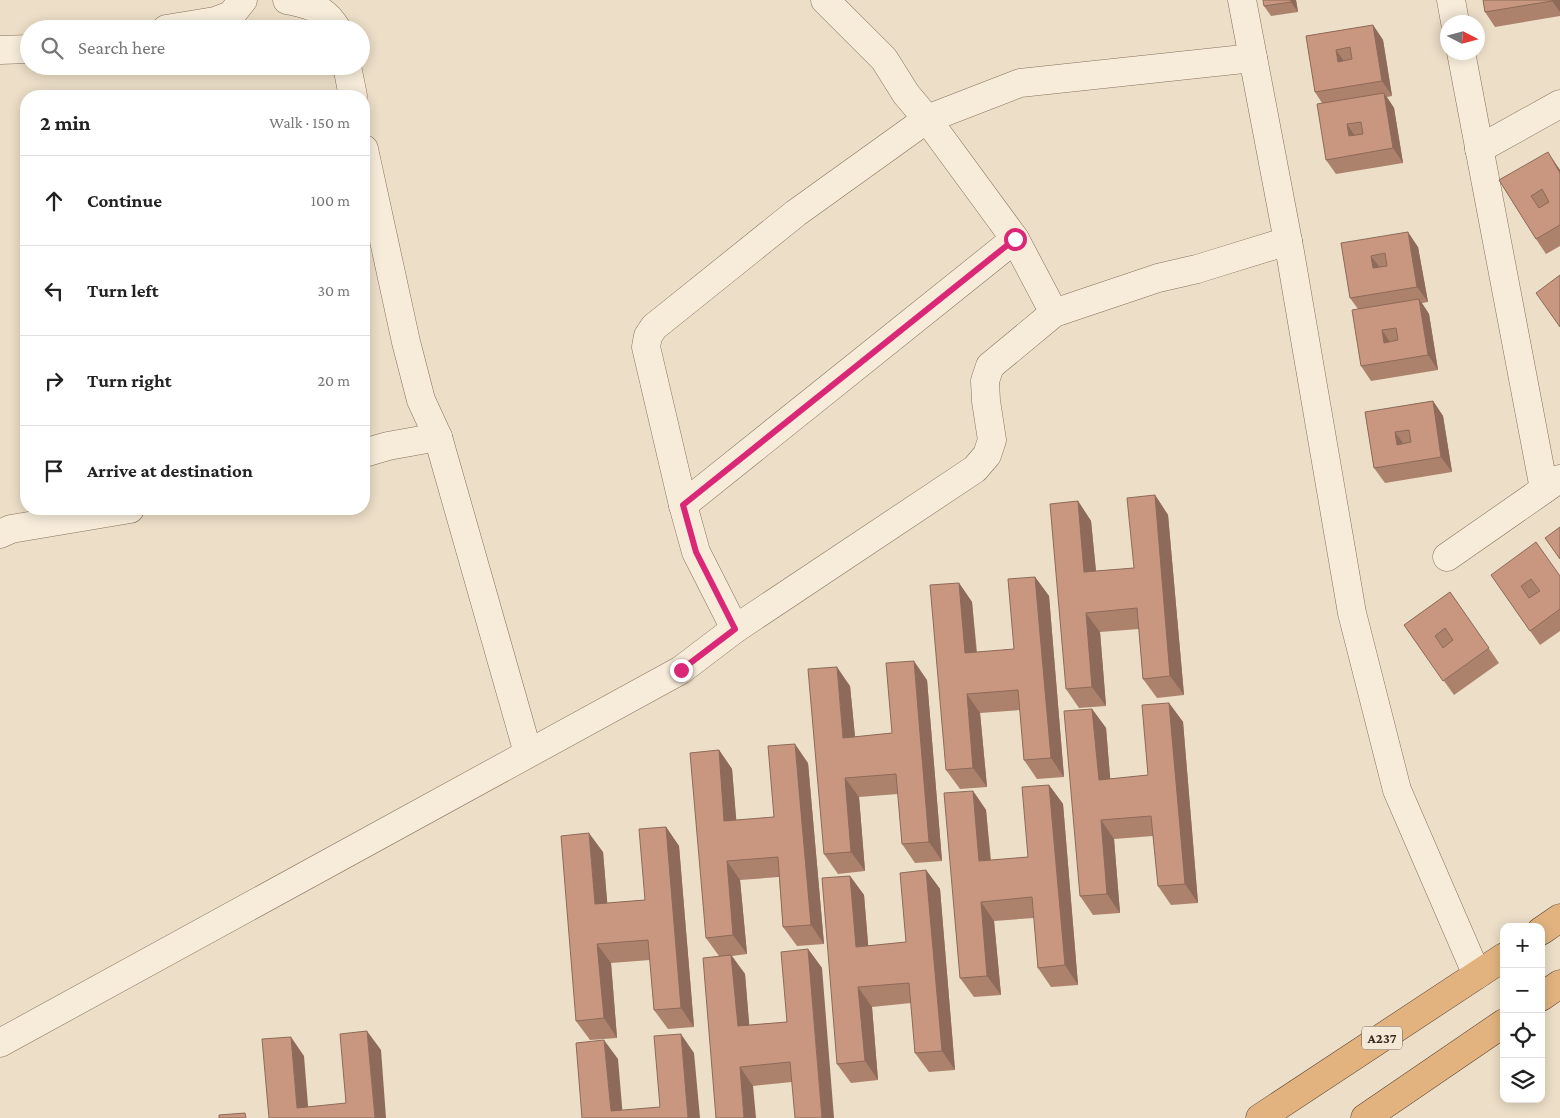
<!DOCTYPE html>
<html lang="en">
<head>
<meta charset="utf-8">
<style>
	:root { --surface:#fff; --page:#f6f6f6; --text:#222; --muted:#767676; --line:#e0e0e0 }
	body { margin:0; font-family:"Crimson Pro",serif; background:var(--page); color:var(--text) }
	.controls { position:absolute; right:15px; bottom:15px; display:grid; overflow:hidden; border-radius:10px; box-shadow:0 2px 12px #0003 }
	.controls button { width:45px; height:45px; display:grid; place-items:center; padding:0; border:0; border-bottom:1px solid var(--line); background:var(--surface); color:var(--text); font:25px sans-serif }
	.compass { position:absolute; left:1440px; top:15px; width:45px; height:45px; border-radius:50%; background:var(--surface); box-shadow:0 2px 12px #0003; rotate:96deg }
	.stop { position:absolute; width:15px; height:15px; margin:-11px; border:4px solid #db2777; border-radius:50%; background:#fff }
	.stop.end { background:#db2777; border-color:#fff; box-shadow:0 1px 5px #0008 }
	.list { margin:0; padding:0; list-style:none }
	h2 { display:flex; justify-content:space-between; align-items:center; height:65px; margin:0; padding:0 20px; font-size:21px }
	h2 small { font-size:16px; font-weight:400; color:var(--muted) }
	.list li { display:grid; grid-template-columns:32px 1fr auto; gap:15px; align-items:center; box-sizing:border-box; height:90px; padding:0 20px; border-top:1px solid var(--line) }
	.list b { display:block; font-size:19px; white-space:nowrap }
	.list em { font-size:16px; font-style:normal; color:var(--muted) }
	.icon { flex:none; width:28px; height:28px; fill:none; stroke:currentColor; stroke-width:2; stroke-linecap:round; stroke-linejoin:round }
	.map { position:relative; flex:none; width:1560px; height:1118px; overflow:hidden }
	.search { position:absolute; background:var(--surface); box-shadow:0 2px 12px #0003; left:20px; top:20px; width:350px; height:55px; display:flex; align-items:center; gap:12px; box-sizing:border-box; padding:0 18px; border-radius:28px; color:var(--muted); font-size:19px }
	.panel { position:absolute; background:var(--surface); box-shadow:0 2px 12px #0003; left:20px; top:90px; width:350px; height:425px; border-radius:20px }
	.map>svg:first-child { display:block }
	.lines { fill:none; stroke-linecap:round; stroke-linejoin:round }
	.minor-casing { stroke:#87705d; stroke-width:29 }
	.trunk-casing { stroke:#563f31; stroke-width:29 }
	.minor { stroke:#f7ecda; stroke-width:28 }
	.trunk { stroke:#e2b37f; stroke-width:28 }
	.wall { fill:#ad826d }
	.shaded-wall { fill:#8d6a59 }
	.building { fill:#c9977f; stroke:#8d6a59; fill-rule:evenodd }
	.route { stroke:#db2777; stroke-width:6 }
	.labels { text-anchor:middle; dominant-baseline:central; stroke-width:5; stroke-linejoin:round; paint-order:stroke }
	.shield { fill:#f4e9d6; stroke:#706357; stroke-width:1 }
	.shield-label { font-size:14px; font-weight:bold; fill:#382a20 }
</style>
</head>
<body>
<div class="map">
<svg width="1560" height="1118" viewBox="0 0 1560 1118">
	<rect width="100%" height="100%" fill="#ecdec7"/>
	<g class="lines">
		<!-- minor casing -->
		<g class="minor-casing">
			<g id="minor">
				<path d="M287,0C309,5 324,7 337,29"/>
				<path d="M825,0L884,59L906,94L927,119L1015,239L1054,313"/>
				<path d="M1242,0L1290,252L1352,613L1397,790L1477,975"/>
				<path d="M1451,0L1455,22"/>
				<path d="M166,29L215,21L231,15L243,0"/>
				<path d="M0,50L29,49"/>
				<path d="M1461,52L1544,489"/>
				<path d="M347,66L353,96"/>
				<path d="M364,149L406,342L421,400L438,437L528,753"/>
				<path d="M1479,149L1560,104"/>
				<path d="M364,453L388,446L438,437"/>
				<path d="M683,505L1015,239"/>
				<path d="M0,534L11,529L130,509"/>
				<path d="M1447,557L1559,479"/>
				<path d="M735,629L696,552L683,505L646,347L648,336L654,327L796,213L927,119L1020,83L1253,58"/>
				<path d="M0,1043L681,670L735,629L975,469L987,455L992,440L986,401L985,381L990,366L1054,313L1158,278L1197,269L1288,241"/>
			</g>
		</g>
		<!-- trunk casing -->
		<g class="trunk-casing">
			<g id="trunk">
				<path d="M1541,931L1560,918"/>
				<path d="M1541,997L1560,984"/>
				<path d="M1260,1118L1504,957"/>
				<path d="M1365,1118L1504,1023"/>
			</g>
		</g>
		<!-- minor -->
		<use href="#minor" class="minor"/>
		<!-- trunk -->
		<use href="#trunk" class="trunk"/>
	</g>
	<!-- wall -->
	<g class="wall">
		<path d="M1296,0L1298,12L1271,16L1264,6Z"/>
		<path d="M1483,0H1560V16L1495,27L1485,12Z"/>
		<path d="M1373,25L1383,40L1392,96L1387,97L1394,108L1403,163L1336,174L1326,160L1322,103L1315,92L1306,36Z"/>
		<path d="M1558,167L1560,170V246L1546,254L1536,239L1499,180Z"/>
		<path d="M1341,243L1418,247L1428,302L1422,303L1429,314L1438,370L1371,381L1361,366L1358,309L1350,298Z"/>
		<path d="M1433,401L1443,416L1452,472L1385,483L1374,468L1365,412Z"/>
		<path d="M1155,495L1168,515L1184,695L1157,698L1143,679L1139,629L1100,632L1106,706L1079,708L1066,689L1078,501L1091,521L1096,571L1134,568Z"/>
		<path d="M1491,575L1560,576V631L1540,645Z"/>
		<path d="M1035,577L1049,596L1064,777L1037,779L1024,760L1020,710L980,713L987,787L960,789L946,770L959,583L972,602L977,652L1014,649Z"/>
		<path d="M1450,592L1499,663L1454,695L1404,625Z"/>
		<path d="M927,680L942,861L915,863L902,844L898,794L859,797L865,871L838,874L824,854L850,686L855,737L892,733Z"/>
		<path d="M1169,703L1183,722L1198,903L1171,905L1158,886L1153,836L1114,839L1120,913L1093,915L1080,896L1092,709L1106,728L1110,779L1148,775Z"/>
		<path d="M719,750L732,769L736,820L774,817L808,763L824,944L797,946L783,927L779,877L740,880L747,954L732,956L745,974L749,1025L787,1022L808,949L822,968L792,1082L753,1086L716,1118L719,956L706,938Z"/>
		<path d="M1049,785L1063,804L1078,985L1051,987L1038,968L1034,918L994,921L1001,995L974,997L960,978L973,791L986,810L991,860L1028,857Z"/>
		<path d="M666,827L679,846L694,1027L668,1029L654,1010L650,960L611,963L617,1038L590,1040L576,1021L603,852L607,903L645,900Z"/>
		<path d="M926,870L940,889L955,1070L929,1072L915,1053L911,1003L872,1007L878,1080L851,1083L837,1064L850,876L864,895L868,946L906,942Z"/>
	</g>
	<!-- shaded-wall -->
	<g class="shaded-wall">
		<path d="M1291,0H1296L1298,12L1291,2Z"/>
		<path d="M1552,0H1560V12L1552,1Z"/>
		<path d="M1373,25L1383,40L1392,96L1382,81Z"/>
		<path d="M1336,50L1346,64L1338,62Z"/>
		<path d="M1384,93L1394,108L1403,163L1393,148Z"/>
		<path d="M1347,124L1357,139L1349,136Z"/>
		<path d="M1548,152L1560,170V173Z"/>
		<path d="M1408,232L1418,247L1428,302L1417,287Z"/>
		<path d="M1371,256L1382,270L1373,268Z"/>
		<path d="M1419,299L1429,314L1438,370L1428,355Z"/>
		<path d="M1382,330L1392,345L1384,343Z"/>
		<path d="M1433,401L1443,416L1452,472L1441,457Z"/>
		<path d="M1395,432L1406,447L1397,445Z"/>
		<path d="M1155,495L1168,515L1184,695L1170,676Z"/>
		<path d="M1078,501L1091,521L1098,592L1084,572Z"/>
		<path d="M1035,577L1049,596L1064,777L1051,758Z"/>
		<path d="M959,583L972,602L978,673L965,653Z"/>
		<path d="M1086,613L1100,632L1106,706L1092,687Z"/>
		<path d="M914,661L927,680L942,861L929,842Z"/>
		<path d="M837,667L850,686L857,757L843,738Z"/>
		<path d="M967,694L980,713L987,787L973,768Z"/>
		<path d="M1169,703L1183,722L1198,903L1185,884Z"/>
		<path d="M1092,709L1106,728L1112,799L1099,780Z"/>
		<path d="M795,744L808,763L824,944L811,925Z"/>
		<path d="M719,750L732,769L738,840L724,821Z"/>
		<path d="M845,778L859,797L865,871L851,852Z"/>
		<path d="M1049,785L1063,804L1078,985L1065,965Z"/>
		<path d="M973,791L986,810L992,880L979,861Z"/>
		<path d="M1101,820L1114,839L1120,913L1107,894Z"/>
		<path d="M666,827L679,846L694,1027L681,1008Z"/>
		<path d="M589,833L603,852L609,923L595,904Z"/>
		<path d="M727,861L740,880L747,954L733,935Z"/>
		<path d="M926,870L940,889L955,1070L942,1051Z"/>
		<path d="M850,876L864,895L870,966L856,947Z"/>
		<path d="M981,902L994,921L1001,995L987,976Z"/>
		<path d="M597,944L611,963L617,1038L604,1018Z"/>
		<path d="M808,949L822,968L834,1118H822Z"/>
		<path d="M731,955L745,974L751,1045L738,1026Z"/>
		<path d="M858,987L872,1007L878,1080L865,1061Z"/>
		<path d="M367,1031L381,1050L386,1118H375Z"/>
		<path d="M681,1034L694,1053L700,1118H688Z"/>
		<path d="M291,1037L304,1056L309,1118L297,1108Z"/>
		<path d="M604,1040L618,1059L623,1118L611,1111Z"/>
		<path d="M740,1067L753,1086L756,1118H744Z"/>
	</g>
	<!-- building -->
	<g class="building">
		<path d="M1263,0H1291V2L1264,6Z"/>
		<path d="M1483,0H1552V1L1485,12Z"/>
		<path d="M1373,25L1382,81L1315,92L1306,36ZM1350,47L1352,59L1338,62L1336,50Z"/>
		<path d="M1384,93L1393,148L1326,160L1317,104ZM1361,122L1363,134L1349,136L1347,124Z"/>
		<path d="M1548,152L1560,173V225L1536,239L1499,180ZM1542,189L1549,202L1539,208L1531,196Z"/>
		<path d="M1408,232L1417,287L1350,298L1341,243ZM1385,253L1387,266L1373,268L1371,256Z"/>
		<path d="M1560,275V327L1536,293Z"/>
		<path d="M1419,299L1428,355L1361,366L1352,310ZM1396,328L1398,340L1384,343L1382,330Z"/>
		<path d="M1433,401L1441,457L1374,468L1365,412ZM1409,430L1411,442L1397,445L1395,432Z"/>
		<path d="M1155,495L1170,676L1143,679L1137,608L1086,613L1092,687L1066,689L1050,504L1078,501L1084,572L1134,568L1127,498Z"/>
		<path d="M1560,527V559L1545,538Z"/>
		<path d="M1536,542L1560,576V609L1530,631L1491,575ZM1531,579L1540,591L1529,598L1521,586Z"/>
		<path d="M1035,577L1051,758L1024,760L1018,690L967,694L973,768L946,770L930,585L959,583L965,653L1014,649L1008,579Z"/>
		<path d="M1450,592L1489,648L1443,681L1404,625ZM1445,628L1453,640L1443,648L1435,636Z"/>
		<path d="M914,661L929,842L902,844L896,774L845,778L851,852L824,854L808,669L837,667L843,738L892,733L886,663Z"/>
		<path d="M1169,703L1185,884L1158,886L1151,816L1101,820L1107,894L1080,896L1064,711L1092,709L1099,780L1148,775L1142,705Z"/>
		<path d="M795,744L811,925L783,927L778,857L727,861L733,935L706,938L690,753L719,750L724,821L774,817L768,746Z"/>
		<path d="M1049,785L1065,965L1038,968L1032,897L981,902L987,976L960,978L944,793L973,791L979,861L1028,857L1022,787Z"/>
		<path d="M666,827L681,1008L654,1010L648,940L597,944L604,1018L576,1021L561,836L589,833L595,904L645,900L639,829Z"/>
		<path d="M926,870L942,1051L915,1053L909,983L858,987L865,1061L837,1064L822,878L850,876L856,947L906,942L900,873Z"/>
		<path d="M808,949L822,1118H795L790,1062L740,1067L744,1118H716L703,958L731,955L738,1026L787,1022L781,952Z"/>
		<path d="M367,1031L375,1118H269L262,1039L291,1037L297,1108L346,1103L340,1034Z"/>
		<path d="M681,1034L688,1118H582L576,1043L604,1040L611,1111L660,1107L654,1036Z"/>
		<path d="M245,1113L246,1118H219V1115Z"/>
	</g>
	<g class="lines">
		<!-- route -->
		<path class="route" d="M681,670L735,629L696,552L683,505L1015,239"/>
	</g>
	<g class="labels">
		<!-- shield labels -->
		<rect class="shield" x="1362" y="1026.5" width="40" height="23" rx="4"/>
		<g class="shield-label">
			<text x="1382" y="1038">A237</text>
		</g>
	</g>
</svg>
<div class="controls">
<button>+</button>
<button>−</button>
<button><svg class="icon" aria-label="locate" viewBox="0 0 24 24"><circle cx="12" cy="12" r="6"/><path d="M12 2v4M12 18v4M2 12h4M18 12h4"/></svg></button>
<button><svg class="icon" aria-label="layers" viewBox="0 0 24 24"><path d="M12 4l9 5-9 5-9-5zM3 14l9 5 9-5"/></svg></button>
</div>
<svg class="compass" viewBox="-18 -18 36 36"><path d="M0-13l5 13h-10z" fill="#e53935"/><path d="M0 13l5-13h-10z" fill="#767676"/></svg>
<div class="stop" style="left:1015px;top:239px"></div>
<div class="stop end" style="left:681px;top:670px"></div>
<div class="search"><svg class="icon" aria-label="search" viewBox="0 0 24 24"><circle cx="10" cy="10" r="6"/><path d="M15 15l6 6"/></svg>Search here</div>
<section class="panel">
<h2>2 min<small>Walk · 150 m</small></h2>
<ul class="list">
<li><svg class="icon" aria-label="ahead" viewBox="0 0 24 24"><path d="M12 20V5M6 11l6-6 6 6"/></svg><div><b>Continue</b></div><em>100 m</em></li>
<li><svg class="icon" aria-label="left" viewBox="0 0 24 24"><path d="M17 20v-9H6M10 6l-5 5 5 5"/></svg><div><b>Turn left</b></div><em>30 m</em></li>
<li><svg class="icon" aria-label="right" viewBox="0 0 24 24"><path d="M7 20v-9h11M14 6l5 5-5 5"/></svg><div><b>Turn right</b></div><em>20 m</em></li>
<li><svg class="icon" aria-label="arrive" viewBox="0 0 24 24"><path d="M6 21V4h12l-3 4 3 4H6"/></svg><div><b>Arrive at destination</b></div></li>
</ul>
</section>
</div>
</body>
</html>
